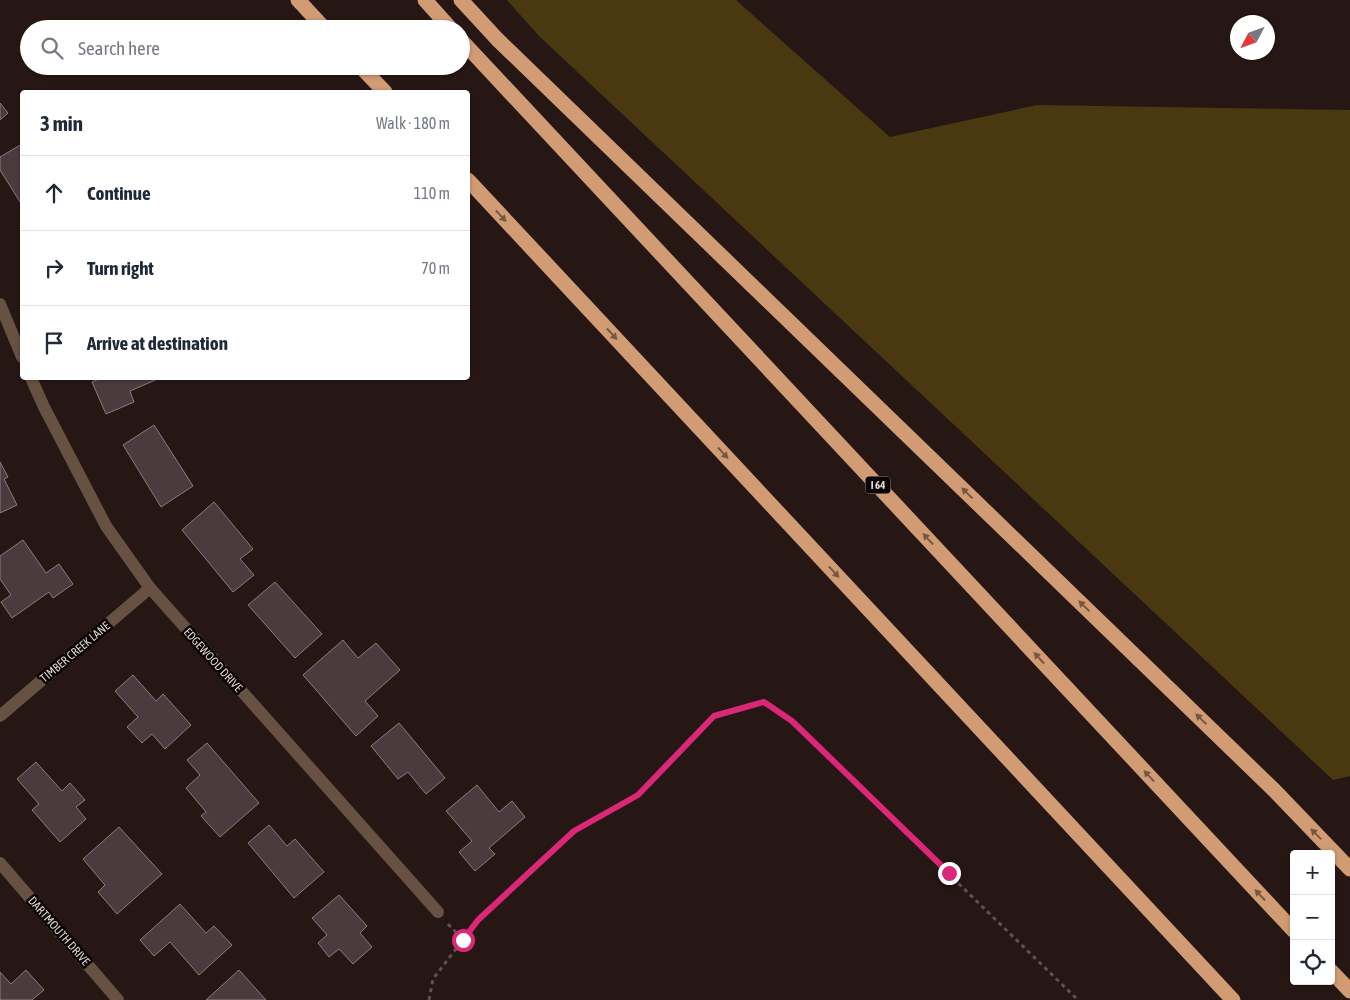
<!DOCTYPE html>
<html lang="en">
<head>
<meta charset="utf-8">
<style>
	:root { --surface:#fff; --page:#f6f6f7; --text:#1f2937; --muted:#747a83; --line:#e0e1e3 }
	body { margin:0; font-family:"Asap Condensed",sans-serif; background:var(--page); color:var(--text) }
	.controls { position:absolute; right:15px; bottom:15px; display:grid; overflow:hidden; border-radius:5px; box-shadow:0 1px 4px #0004 }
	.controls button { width:45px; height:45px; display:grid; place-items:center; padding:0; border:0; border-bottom:1px solid var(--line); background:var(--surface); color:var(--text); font:25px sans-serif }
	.compass { position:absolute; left:1230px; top:15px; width:45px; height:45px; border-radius:50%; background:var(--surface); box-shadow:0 1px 4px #0004; rotate:229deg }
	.stop { position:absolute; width:15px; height:15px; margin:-11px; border:4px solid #db2777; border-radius:50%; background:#fff }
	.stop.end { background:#db2777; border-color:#fff; box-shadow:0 1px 5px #0008 }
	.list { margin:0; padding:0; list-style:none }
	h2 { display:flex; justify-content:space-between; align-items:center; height:65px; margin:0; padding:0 20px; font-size:21px }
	h2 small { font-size:16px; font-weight:400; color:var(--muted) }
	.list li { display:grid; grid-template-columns:32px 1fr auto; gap:15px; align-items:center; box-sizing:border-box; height:75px; padding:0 20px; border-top:1px solid var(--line) }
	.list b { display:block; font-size:19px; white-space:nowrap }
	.list em { font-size:16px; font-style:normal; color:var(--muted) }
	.icon { flex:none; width:28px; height:28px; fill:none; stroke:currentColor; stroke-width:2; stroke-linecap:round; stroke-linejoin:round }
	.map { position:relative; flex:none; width:1350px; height:1000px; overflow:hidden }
	.search { position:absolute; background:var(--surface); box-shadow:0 1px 4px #0004; left:20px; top:20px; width:450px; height:55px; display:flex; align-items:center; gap:12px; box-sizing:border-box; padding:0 18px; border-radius:28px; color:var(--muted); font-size:19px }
	.panel { position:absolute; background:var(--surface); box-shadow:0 1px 4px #0004; left:20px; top:90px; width:450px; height:290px; border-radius:5px }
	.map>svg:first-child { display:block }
	.green { fill:#4a3811 }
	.building { fill:#4b3a3e; stroke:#8e7b80 }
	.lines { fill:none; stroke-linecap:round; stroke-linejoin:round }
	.path { stroke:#5f514f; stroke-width:3; stroke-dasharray:4 4; stroke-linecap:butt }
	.street { stroke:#675142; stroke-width:12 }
	.highway { stroke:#d19b74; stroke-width:15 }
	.oneway { fill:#775842 }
	.route { stroke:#db2777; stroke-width:6 }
	.labels { text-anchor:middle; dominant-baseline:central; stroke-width:5; stroke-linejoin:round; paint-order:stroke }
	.shield { fill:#0a0504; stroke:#9f9694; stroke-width:1 }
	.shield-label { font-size:11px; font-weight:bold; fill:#dfd4d2 }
	.street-label { font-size:12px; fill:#dfd4d2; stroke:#0a0504 }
</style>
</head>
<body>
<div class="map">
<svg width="1350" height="1000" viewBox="0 0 1350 1000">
	<rect width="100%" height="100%" fill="#261715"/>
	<!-- green -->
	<path class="green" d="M507,0H736L890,137L1037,105L1350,110V776L1333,780L539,36Z"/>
	<!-- building -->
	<g class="building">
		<path d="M0,103L8,113L0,120Z"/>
		<path d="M22,144V205L0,170V157Z"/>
		<path d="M102,378H160L130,391L134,402L106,414L92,382Z"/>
		<path d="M154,425L193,486L161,507L123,445Z"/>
		<path d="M0,462L8,477L4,479L17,505L0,513Z"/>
		<path d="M214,502L253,549L240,559L254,575L233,592L182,530Z"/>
		<path d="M23,540L46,573L59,564L73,584L53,598L49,592L12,618L1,602L11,595L0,579V556Z"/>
		<path d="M275,582L322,634L295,658L248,605Z"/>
		<path d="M343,640L358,658L376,643L400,670L365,701L378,716L356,736L303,675Z"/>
		<path d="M133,675L156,701L163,694L191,725L165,749L152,734L142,743L127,727L138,717L115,691Z"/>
		<path d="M399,723L445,778L426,794L408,772L398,779L371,746Z"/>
		<path d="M207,743L259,803L220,837L201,816L206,812L186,788L200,775L187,760Z"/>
		<path d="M36,762L62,791L70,783L85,800L76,807L86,819L60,842L32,810L39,804L17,779Z"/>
		<path d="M477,785L499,812L512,801L525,817L489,848L495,854L475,871L459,852L472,841L446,811Z"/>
		<path d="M269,825L287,846L295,839L324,872L294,898L248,843Z"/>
		<path d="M119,827L162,874L117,914L98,892L105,885L83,859Z"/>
		<path d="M339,895L367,926L360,933L372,947L353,964L339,949L329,957L318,943L327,935L312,918Z"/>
		<path d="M180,904L206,933L214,926L232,945L199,975L170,942L154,956L140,940Z"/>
		<path d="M26,970L44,990L32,1000H0V972L11,984Z"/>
		<path d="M239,970L266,1000H206Z"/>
	</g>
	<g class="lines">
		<!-- path -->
		<g class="path">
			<path d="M448,924L463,940"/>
			<path d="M429,1000L433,979L478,920L574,831L638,795L714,716L764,702L792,721L1078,1000"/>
		</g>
		<!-- street -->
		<g class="street">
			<path d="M0,304L22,357"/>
			<path d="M31,378L44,407L106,526L150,588L438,912"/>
			<path d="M0,716L150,588"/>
			<path d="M0,863L118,1000"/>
		</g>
		<!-- highway -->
		<g class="highway">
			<path d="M298,0L325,29"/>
			<path d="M425,0L451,29"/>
			<path d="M461,0L497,39L1274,790L1350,869"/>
			<path d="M461,40L1294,931"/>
			<path d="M360,66L385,92"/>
			<path d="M468,180L1233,1000"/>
			<path d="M1331,971L1350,991"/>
		</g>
	</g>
	<!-- one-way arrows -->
	<defs><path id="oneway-solid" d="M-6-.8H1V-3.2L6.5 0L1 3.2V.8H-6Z" transform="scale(1.25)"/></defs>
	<g class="oneway">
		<use href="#oneway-solid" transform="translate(501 216) rotate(47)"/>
		<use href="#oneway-solid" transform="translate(612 334) rotate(47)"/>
		<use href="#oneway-solid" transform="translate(723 453) rotate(47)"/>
		<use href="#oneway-solid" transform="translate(967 493) rotate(-136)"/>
		<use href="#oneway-solid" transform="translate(928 539) rotate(-133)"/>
		<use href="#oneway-solid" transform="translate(834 572) rotate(47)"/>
		<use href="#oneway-solid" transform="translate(1084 606) rotate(-136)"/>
		<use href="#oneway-solid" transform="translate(1039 658) rotate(-133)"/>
		<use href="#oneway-solid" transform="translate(1201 719) rotate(-136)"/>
		<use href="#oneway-solid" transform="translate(1149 776) rotate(-133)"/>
		<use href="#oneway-solid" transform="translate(1316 834) rotate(-134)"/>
		<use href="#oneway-solid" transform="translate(1260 895) rotate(-133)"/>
	</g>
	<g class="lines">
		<!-- route -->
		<path class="route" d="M463,940L478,920L574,831L638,795L714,716L764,702L792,721L949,873"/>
	</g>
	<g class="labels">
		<!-- shield labels -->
		<rect class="shield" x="865.5" y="476.5" width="25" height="17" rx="4"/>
		<g class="shield-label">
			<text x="878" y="485">I 64</text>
		</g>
		<!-- street labels -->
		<g class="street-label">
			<text transform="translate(75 652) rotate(-40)">TIMBER CREEK LANE</text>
			<text transform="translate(213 660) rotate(48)">EDGEWOOD DRIVE</text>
			<text transform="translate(59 931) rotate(49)">DARTMOUTH DRIVE</text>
		</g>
	</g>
</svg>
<div class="controls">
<button>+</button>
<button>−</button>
<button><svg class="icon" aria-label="locate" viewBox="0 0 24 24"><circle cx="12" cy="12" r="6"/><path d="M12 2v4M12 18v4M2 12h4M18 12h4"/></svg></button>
</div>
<svg class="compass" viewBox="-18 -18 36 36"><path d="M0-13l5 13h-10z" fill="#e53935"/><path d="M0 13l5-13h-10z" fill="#747a83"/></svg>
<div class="stop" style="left:463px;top:940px"></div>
<div class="stop end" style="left:949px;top:873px"></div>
<div class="search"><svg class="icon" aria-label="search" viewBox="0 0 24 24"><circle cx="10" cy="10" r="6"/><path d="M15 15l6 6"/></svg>Search here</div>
<section class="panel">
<h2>3 min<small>Walk · 180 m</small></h2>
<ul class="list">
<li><svg class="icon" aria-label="ahead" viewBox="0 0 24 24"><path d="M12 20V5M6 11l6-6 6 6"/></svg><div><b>Continue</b></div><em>110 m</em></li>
<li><svg class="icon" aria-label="right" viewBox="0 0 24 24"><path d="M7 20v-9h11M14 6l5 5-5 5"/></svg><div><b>Turn right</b></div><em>70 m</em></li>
<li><svg class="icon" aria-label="arrive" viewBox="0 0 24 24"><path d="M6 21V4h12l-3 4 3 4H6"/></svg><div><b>Arrive at destination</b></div></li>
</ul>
</section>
</div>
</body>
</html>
